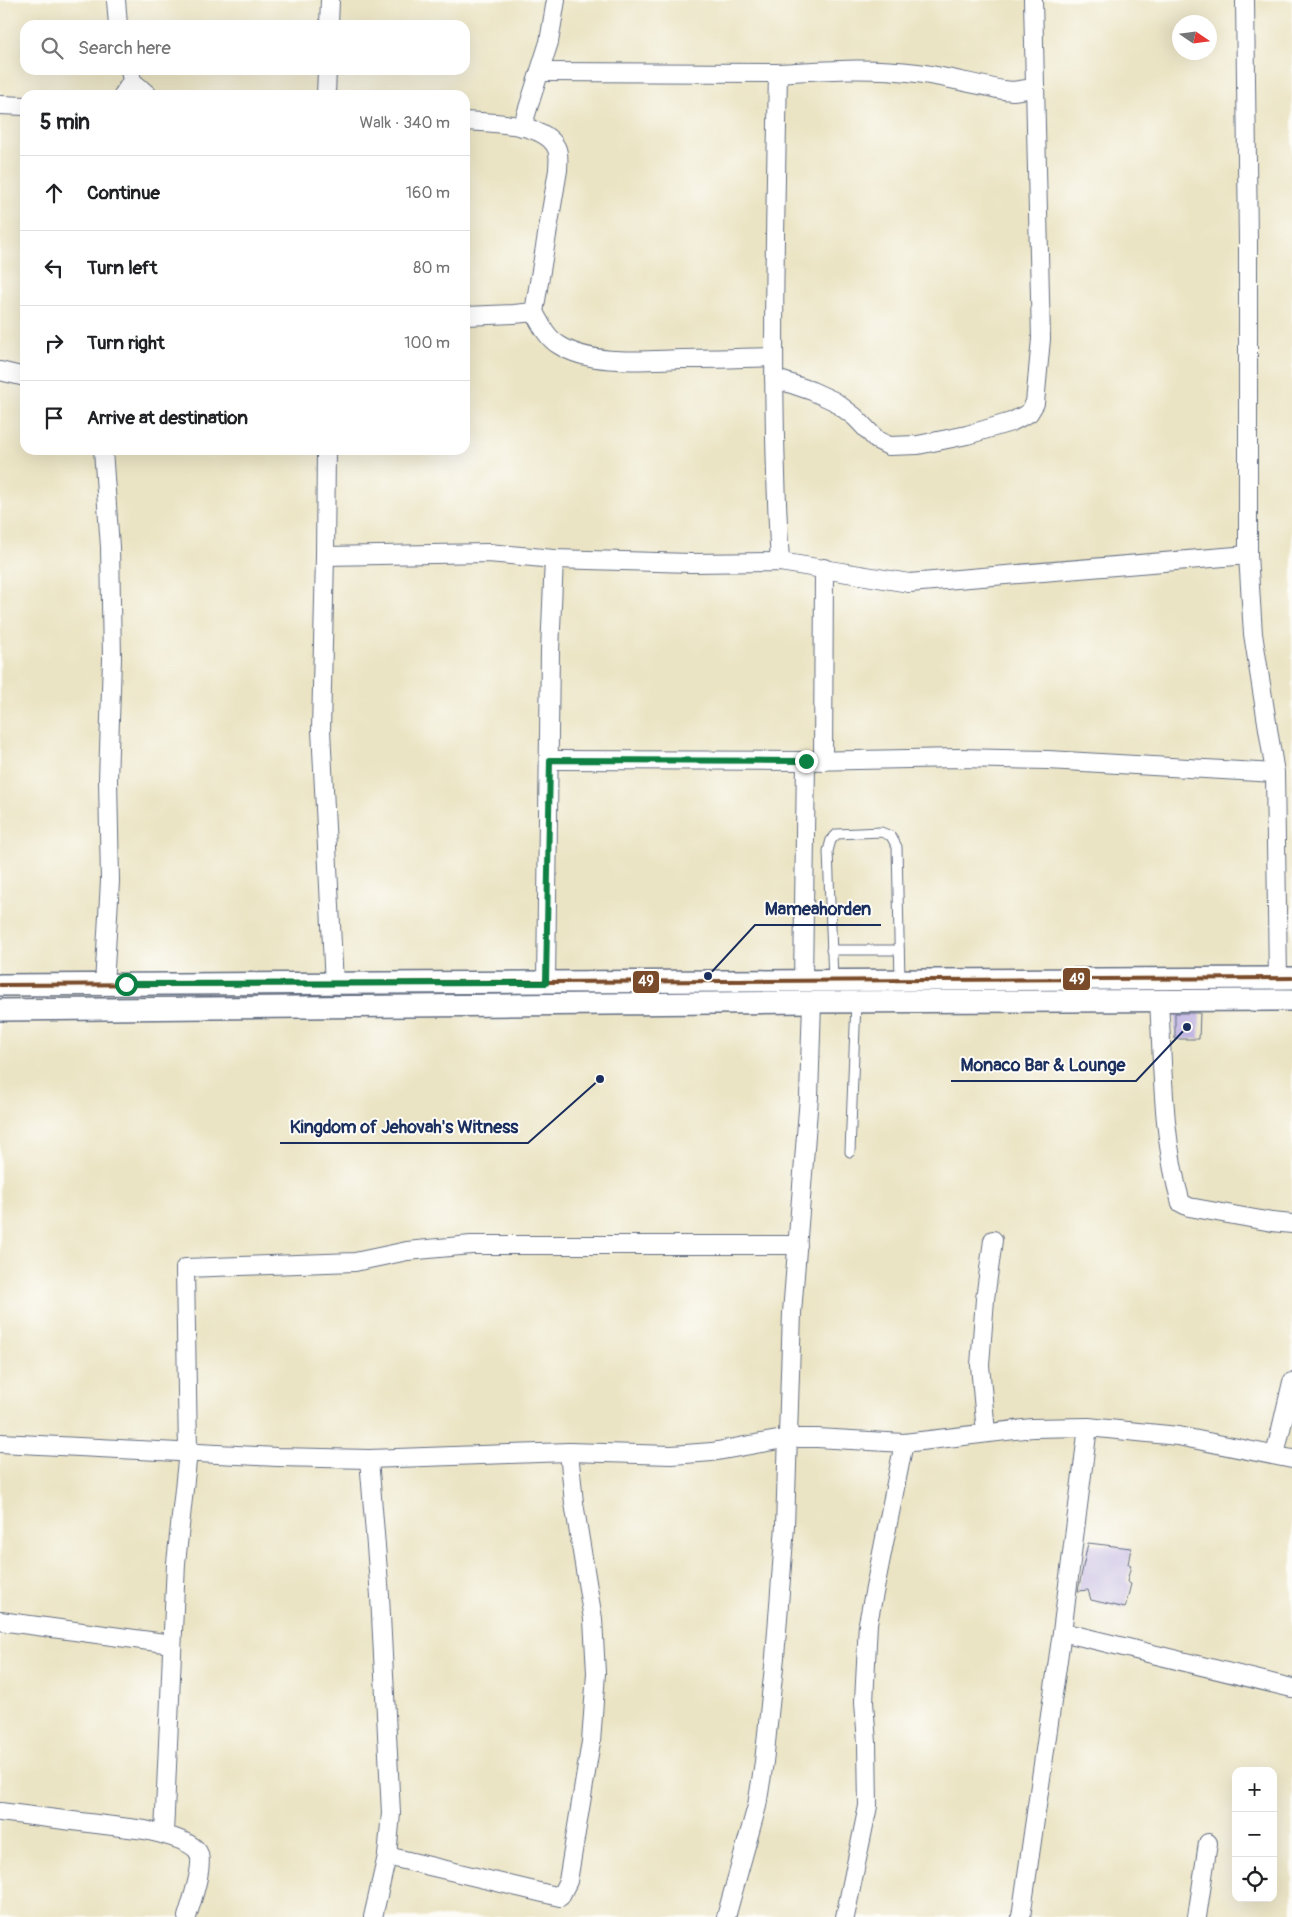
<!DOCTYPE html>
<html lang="en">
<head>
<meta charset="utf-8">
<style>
	:root { --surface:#fff; --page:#f6f6f6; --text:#202124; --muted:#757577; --line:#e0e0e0 }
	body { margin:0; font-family:Pangolin,sans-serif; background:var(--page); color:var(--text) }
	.controls { position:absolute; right:15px; bottom:15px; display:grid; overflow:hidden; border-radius:10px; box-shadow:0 5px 20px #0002 }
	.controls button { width:45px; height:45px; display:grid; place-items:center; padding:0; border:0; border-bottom:1px solid var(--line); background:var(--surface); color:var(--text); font:25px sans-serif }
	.compass { position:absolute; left:1172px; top:15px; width:45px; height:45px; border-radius:50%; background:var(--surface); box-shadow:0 5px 20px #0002; rotate:103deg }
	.stop { position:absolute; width:15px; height:15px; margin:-11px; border:4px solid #0b8043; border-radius:50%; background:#fff }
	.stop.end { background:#0b8043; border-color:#fff; box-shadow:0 1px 5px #0008 }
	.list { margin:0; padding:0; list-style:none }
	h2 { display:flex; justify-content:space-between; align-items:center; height:65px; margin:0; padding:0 20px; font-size:21px }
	h2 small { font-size:16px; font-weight:400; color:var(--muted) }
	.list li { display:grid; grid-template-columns:32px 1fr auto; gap:15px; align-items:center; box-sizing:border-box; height:75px; padding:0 20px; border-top:1px solid var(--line) }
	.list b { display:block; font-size:19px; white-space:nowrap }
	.list em { font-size:16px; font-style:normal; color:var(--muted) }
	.icon { flex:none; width:28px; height:28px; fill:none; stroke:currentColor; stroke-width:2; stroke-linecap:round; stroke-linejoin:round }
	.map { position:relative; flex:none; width:1292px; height:1917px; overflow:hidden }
	.search { position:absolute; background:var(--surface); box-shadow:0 5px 20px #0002; left:20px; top:20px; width:450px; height:55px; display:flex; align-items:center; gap:12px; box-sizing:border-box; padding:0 18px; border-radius:15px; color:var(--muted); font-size:19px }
	.panel { position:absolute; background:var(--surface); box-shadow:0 5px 20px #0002; left:20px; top:90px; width:450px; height:365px; border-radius:15px }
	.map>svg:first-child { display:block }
	.building { fill:#b8aadf }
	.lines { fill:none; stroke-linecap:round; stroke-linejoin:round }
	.service-casing { stroke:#646e82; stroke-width:11 }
	.minor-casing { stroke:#646e82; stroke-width:20 }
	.tertiary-casing { stroke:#646e82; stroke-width:24 }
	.service { stroke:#fff; stroke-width:9 }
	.minor { stroke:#fff; stroke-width:18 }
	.tertiary { stroke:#fff; stroke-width:21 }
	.bus-1-casing { stroke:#fdfcf7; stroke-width:8 }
	.bus-1 { stroke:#7a4b2a; stroke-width:4 }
	.route { stroke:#0b8043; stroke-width:6 }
	.leader { fill:none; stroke:#1b2f5e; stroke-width:2 }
	.callout-dot { fill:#1b2f5e; stroke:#fdfcf7; stroke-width:2 }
	.callout-label { font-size:18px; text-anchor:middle; font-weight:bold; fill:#1b2f5e; stroke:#fdfcf7; stroke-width:4; stroke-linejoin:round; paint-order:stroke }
	.line-badge { stroke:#fdfcf7; stroke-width:2 }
	.badge-label { font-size:14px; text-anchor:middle; font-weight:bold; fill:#fff }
</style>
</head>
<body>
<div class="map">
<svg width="1292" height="1917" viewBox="0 0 1292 1917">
	<rect width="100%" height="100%" fill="#fdfcf7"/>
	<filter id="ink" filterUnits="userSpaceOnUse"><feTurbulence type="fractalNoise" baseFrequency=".02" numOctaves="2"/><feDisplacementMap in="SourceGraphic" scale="10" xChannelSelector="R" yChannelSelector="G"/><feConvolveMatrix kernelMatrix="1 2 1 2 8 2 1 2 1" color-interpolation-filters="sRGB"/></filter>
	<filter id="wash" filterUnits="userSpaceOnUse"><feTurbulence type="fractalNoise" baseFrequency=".0096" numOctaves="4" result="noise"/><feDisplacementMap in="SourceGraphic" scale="20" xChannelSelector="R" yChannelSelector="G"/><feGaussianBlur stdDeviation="1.12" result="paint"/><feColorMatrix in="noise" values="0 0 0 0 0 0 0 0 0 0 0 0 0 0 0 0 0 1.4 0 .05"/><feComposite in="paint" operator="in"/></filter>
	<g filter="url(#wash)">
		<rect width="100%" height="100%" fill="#ebe4c4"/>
		<g id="blocks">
			<!-- building -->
			<g class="building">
				<path d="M1175,1013H1200L1199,1039H1175Z"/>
				<path d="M1088,1543L1131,1548L1128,1564L1131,1565L1127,1582L1131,1584L1125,1608L1091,1600L1088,1590L1078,1591Z"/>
			</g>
		</g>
	</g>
	<g filter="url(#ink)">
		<use href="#blocks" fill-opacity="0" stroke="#646e82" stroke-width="1"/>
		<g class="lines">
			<!-- service casing -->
			<g class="service-casing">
				<g id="service">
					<path d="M831,950H899"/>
					<path d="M833,980L828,851L831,840L837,834L881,832L891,836L897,847L900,981"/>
					<path d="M850,1152L856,1002"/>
				</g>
			</g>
			<!-- minor casing -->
			<g class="minor-casing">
				<g id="minor">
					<path d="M116,0L118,25"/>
					<path d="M1245,0L1248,242V555L1253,634L1275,773L1278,979"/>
					<path d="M329,25L330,0"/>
					<path d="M130,70L132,81L148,95"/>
					<path d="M540,72L778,73C824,70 871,67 917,73C946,77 974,84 1003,90L1013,91L1034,88"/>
					<path d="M778,73C775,236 770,399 780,562"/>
					<path d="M123,95L132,81"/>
					<path d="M326,95L327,70"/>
					<path d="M0,105L25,106"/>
					<path d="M465,121C490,123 543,122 556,147C560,154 558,163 558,170L534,312L514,314L465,316"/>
					<path d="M522,127L549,42L556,0"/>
					<path d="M534,312C540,323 547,338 559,345C592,366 644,360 682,359C713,359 743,358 774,357"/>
					<path d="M0,371L25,377"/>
					<path d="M774,378L812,391L834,401L855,417L877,440L889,446L918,445L967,435L1011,422L1029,413L1035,403L1041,339L1033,0"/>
					<path d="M103,450L110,547L112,659L108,780L110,881L104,985"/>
					<path d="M326,450L325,556L321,730L334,984"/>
					<path d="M325,556L488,553L554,559L691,563L780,562L909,583L1248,555"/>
					<path d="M550,760L806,761L959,758L1048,760L1275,773"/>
					<path d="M823,761L824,568"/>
					<path d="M803,981L806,761"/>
					<path d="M546,983L550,651L554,559"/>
					<path d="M1159,1001C1163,1068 1162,1138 1181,1203L1189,1207L1272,1222L1292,1224"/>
					<path d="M986,1433L980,1365L985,1299L993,1240"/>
					<path d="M0,1443L277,1457L369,1459L569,1452L672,1455L712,1452L789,1438H817L904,1443L1032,1428L1088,1427L1178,1436L1292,1459"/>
					<path d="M1275,1455L1292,1382"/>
					<path d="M369,1459L380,1596L391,1813L387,1856L373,1917"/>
					<path d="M0,1621L172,1644"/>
					<path d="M1062,1632L1292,1688"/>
					<path d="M0,1812L145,1830C158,1833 191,1840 198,1852C205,1864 191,1903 187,1917"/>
					<path d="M164,1834L176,1563L188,1452L185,1268L355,1262L407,1251L471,1245H798"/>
					<path d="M387,1856L560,1897L568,1881L591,1742L596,1673L593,1619L574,1503L569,1452"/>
					<path d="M726,1917L757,1806L764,1762L775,1657L785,1526L792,1313L809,1097L812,1002"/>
					<path d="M845,1917L868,1806L867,1743L864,1702L868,1623L904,1443"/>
					<path d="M1021,1917L1062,1632L1088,1427"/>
					<path d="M1197,1917L1208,1843"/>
				</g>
			</g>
			<!-- tertiary casing -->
			<g class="tertiary-casing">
				<g id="tertiary">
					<path d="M0,985L1292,978"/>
					<path d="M0,1010L812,1002L1292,1000"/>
				</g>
			</g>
			<!-- service -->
			<use href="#service" class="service"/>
			<!-- minor -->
			<use href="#minor" class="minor"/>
			<!-- tertiary -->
			<use href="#tertiary" class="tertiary"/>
			<!-- bus-1 casing -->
			<g class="bus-1-casing">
				<path id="bus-1" d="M0,985L1292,978"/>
			</g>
			<!-- bus-1 -->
			<use href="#bus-1" class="bus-1"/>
		</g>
	</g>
	<g class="lines" filter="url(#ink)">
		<!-- route -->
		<path class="route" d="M126,984L546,983L550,760L806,761"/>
	</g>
	<!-- callouts -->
	<path class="leader" d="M708 976L755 925H881M1187 1027L1136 1081H951M600 1079L528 1143H280"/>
	<g class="callout-dot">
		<circle cx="708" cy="976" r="5"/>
		<circle cx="1187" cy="1027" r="5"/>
		<circle cx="600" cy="1079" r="5"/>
	</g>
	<g class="callout-label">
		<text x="818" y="915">Mameahorden</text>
		<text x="1043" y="1071">Monaco Bar &amp; Lounge</text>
		<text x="404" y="1133">Kingdom of Jehovah's Witness</text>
	</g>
	<g class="line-badge">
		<rect x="1062" y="967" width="29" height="24" rx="5" fill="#7a4b2a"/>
		<rect x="632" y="970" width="28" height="24" rx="5" fill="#7a4b2a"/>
	</g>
	<g class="badge-label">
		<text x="1077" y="984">49</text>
		<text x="646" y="986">49</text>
	</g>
</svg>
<div class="controls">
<button>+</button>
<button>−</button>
<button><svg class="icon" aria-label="locate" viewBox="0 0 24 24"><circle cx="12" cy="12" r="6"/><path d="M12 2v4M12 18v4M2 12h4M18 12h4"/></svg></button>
</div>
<svg class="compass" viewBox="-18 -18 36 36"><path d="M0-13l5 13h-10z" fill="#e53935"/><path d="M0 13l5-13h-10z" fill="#757577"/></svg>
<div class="stop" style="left:126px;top:984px"></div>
<div class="stop end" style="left:806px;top:761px"></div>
<div class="search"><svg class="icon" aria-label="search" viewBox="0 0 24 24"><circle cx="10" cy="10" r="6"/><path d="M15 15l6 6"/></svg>Search here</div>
<section class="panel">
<h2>5 min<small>Walk · 340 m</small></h2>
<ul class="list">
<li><svg class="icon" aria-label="ahead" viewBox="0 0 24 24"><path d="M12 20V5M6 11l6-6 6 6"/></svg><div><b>Continue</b></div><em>160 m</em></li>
<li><svg class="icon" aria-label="left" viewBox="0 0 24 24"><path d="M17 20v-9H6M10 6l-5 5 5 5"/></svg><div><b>Turn left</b></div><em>80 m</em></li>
<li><svg class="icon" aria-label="right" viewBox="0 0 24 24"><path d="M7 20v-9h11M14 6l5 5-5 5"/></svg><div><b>Turn right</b></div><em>100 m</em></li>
<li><svg class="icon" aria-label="arrive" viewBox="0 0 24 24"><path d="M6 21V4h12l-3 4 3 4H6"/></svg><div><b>Arrive at destination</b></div></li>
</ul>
</section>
</div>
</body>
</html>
